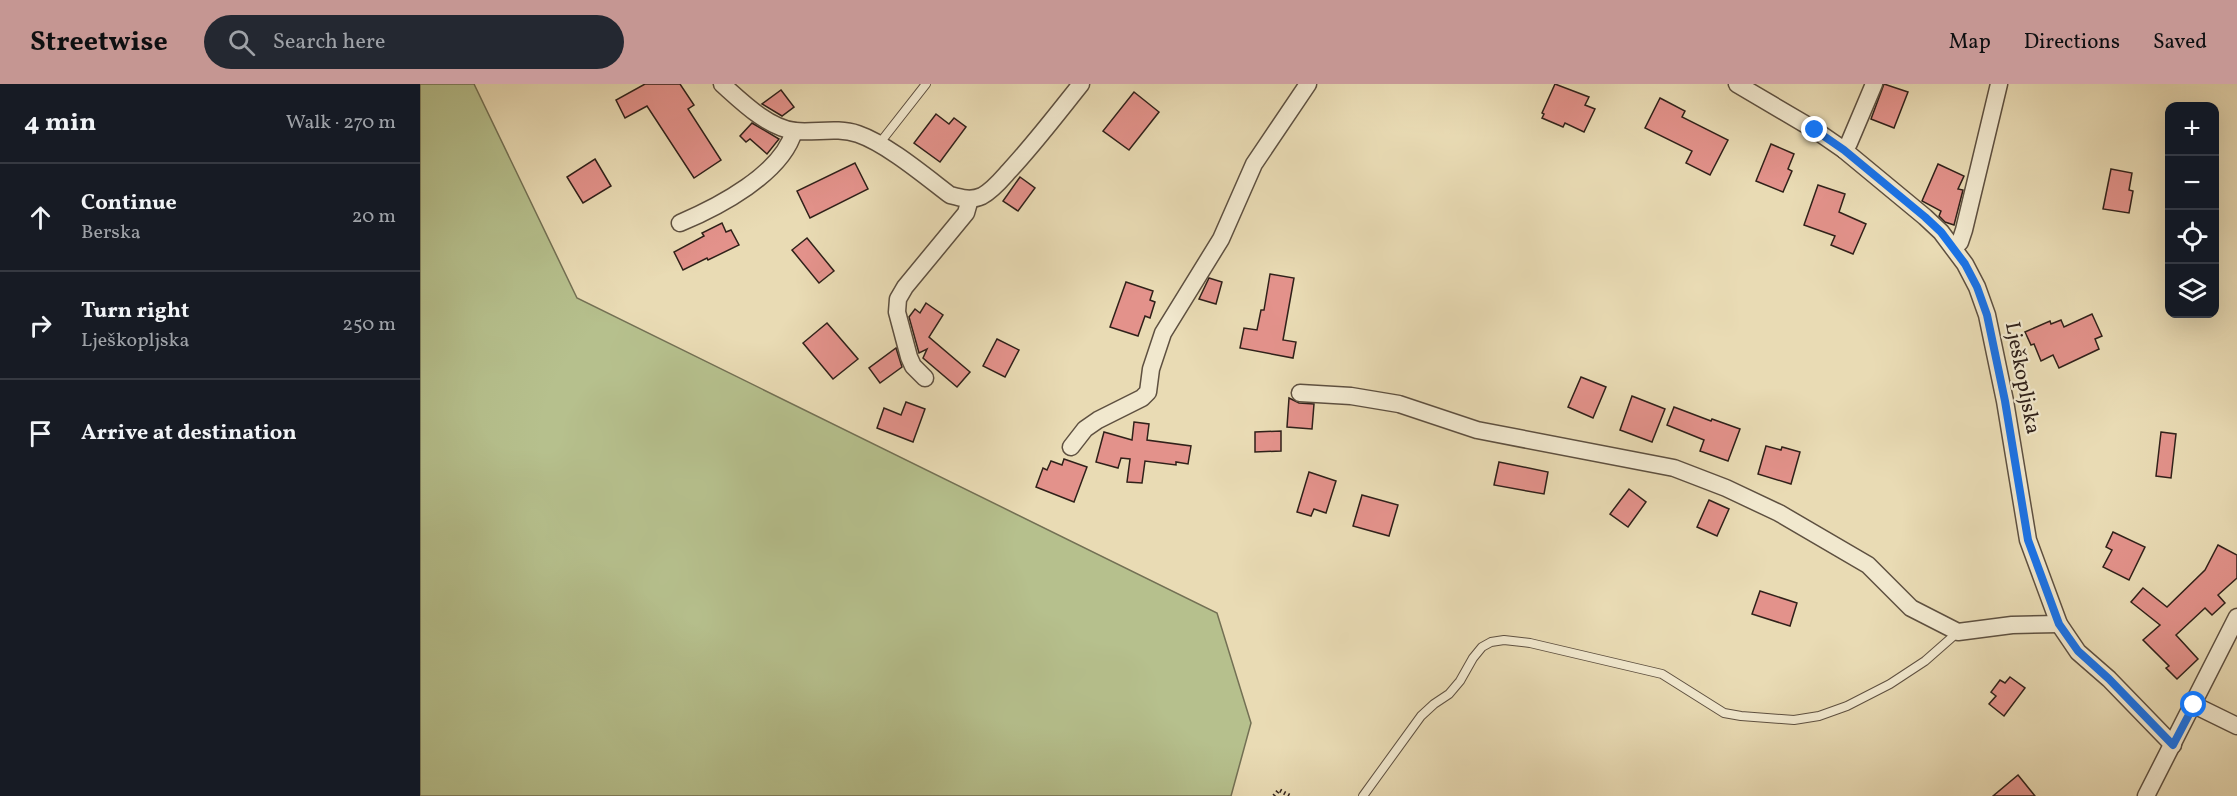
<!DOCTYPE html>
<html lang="en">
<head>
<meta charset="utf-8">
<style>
	:root { --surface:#171b24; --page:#242831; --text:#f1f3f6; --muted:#9ea1a6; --line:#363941; --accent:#c59692 }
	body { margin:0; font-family:Vollkorn,serif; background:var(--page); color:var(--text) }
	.controls { position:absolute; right:18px; top:18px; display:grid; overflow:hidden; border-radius:12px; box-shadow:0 6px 24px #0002 }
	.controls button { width:54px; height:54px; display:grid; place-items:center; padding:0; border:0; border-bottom:2px solid var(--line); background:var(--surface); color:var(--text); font:30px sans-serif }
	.stop { position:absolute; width:18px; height:18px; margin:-14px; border:4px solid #1a73e8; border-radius:50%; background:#fff }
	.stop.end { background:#1a73e8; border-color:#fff; box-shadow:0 2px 6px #0008 }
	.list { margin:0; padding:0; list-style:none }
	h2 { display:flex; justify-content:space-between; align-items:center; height:78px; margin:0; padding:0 24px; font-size:26px }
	h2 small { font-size:20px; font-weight:400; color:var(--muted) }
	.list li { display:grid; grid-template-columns:39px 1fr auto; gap:18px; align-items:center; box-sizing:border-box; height:108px; padding:0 24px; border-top:2px solid var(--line) }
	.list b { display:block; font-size:22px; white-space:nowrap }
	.list p { margin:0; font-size:20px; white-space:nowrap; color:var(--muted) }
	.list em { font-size:20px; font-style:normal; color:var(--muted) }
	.icon { flex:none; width:33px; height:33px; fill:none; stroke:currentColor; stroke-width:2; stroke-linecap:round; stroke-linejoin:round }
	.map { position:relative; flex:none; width:1817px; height:712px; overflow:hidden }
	header { display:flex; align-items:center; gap:36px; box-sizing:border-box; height:84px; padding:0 30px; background:var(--accent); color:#111 }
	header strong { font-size:28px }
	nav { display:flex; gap:33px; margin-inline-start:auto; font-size:21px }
	.search { width:420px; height:54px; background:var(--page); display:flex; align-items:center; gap:15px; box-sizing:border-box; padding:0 21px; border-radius:33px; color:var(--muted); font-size:22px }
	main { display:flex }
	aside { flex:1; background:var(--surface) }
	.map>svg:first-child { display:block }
	.green { fill:#b6c08d; stroke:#737054; stroke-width:1.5 }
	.building { fill:#e3928b; stroke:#30211a; stroke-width:1.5 }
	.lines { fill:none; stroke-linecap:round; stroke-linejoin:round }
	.service-casing { stroke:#5e5040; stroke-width:10 }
	.minor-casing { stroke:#5e5040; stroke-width:19 }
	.path { stroke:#30211a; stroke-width:4; stroke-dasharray:1.5 3; stroke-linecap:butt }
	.service { stroke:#f1e8ce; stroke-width:8 }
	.minor { stroke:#f1e8ce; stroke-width:16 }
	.route { stroke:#1a73e8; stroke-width:8 }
	.labels { text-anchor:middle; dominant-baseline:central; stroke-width:4.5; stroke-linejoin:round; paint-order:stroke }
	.street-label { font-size:21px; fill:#30211a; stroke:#f1e8ce }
</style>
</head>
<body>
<header>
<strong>Streetwise</strong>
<div class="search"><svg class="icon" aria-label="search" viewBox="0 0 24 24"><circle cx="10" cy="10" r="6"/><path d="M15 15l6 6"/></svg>Search here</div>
<nav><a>Map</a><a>Directions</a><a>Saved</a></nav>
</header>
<main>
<aside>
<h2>4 min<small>Walk · 270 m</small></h2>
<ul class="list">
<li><svg class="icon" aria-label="ahead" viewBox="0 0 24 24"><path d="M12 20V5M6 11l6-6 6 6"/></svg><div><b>Continue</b><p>Berska</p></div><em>20 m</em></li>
<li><svg class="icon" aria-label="right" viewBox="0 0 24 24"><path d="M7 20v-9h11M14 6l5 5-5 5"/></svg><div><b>Turn right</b><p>Lješkopljska</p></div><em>250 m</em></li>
<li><svg class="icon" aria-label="arrive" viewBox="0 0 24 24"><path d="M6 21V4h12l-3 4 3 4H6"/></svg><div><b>Arrive at destination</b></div></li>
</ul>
</aside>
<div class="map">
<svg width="1817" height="712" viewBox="0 0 1817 712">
	<rect width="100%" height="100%" fill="#e9dbb4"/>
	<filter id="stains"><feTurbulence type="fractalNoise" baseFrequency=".00333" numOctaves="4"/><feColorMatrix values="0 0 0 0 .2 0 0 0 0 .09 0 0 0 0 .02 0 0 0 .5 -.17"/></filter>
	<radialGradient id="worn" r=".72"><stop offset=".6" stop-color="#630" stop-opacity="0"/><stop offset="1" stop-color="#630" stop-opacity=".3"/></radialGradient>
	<!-- green -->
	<path class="green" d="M0,0H54L157,214L797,529L831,639L811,712H0Z"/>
	<!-- building -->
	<g class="building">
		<path d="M225,0H260L274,21L268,25L301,76L274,94L227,22L205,34L196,16Z"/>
		<path d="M1135,0L1169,13L1165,21L1175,25L1164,48L1145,39L1143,43L1122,34L1124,30L1122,29Z"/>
		<path d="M1464,0L1488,8L1474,44L1451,35Z"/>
		<path d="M361,6L374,23L362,32L342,20Z"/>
		<path d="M714,8L739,28L709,66L683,47Z"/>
		<path d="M1240,14L1265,27L1262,33L1308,56L1290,91L1266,79L1272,67L1225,44Z"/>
		<path d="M516,30L529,40L534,34L546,43L520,78L494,59Z"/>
		<path d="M332,39L359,55L347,70L330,55L326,58L320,52Z"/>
		<path d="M1351,60L1374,70L1368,85L1372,87L1363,108L1336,97Z"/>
		<path d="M175,75L191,102L163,119L147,93Z"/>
		<path d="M435,79L448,105L390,134L377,107Z"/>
		<path d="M1518,80L1544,92L1538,105L1543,106L1534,141L1525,138L1519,132L1521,127L1502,117Z"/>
		<path d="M1691,85L1712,89L1709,106L1713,107L1709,129L1683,125Z"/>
		<path d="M600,93L615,104L598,127L583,117Z"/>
		<path d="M1398,101L1425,110L1419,128L1446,140L1433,170L1411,161L1415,152L1384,141Z"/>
		<path d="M302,139L306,148L311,146L319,161L288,176L287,174L263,186L254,168L284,152L282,149Z"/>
		<path d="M387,154L414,187L399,199L372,166Z"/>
		<path d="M850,190L874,194L863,256L876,258L873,274L820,264L824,244L837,246L841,226H844Z"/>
		<path d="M789,194L802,198L796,220L779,215Z"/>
		<path d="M706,198L733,207L730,216L735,218L730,234L725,232L718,252L690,243Z"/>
		<path d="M506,219L523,231L509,253L550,288L537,303L503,274L507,265L499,269L489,233L495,225L500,229Z"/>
		<path d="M1672,230L1682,252L1675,255L1679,265L1639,284L1633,271L1621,277L1614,260L1611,261L1605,248L1630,237L1631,240L1641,236L1644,243Z"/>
		<path d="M407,239L438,275L413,295L383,259Z"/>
		<path d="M577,255L599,266L585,293L563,282Z"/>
		<path d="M476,264L482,283L460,299L449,284Z"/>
		<path d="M1161,293L1186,303L1173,334L1148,323Z"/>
		<path d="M1212,312L1245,325L1232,358L1200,346Z"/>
		<path d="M869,314L879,319L894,320L892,345L867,343Z"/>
		<path d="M486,318L505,325L493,358L457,344L464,324L481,331Z"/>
		<path d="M1254,323L1291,337L1292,335L1320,345L1308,377L1280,367L1284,356L1247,341Z"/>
		<path d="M714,338L729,340L727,356L771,362L768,380L756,378V381L725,377L722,399L707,398L710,375L701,374L698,384L676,378L684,348L712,356Z"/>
		<path d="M861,347V367L835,368V348Z"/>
		<path d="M1741,348L1756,350L1751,394L1736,392Z"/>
		<path d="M1346,362L1361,366L1362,363L1380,368L1371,400L1338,390Z"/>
		<path d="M644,375L667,383L654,418L616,403L623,384L627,386L631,377L642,381Z"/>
		<path d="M1079,378L1128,388L1124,410L1074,401Z"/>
		<path d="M889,388L916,397L906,429L894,425L891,432L877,428Z"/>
		<path d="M1209,405L1226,418L1208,443L1190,430Z"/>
		<path d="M942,411L978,421L969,452L933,442Z"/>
		<path d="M1289,416L1309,425L1297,452L1277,443Z"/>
		<path d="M1693,448L1725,463L1709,496L1683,483L1692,466L1686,463Z"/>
		<path d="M1798,461L1817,471V494L1798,511L1805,519L1792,531L1785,524L1756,551L1778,575L1757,595L1746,584L1749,582L1723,556L1740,541L1711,518L1723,504L1747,523L1785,486Z"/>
		<path d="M1340,507L1377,519L1370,542L1332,530Z"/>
		<path d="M1590,593L1605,604L1584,632L1569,620L1576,612L1571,608L1580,596L1585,599Z"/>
		<path d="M1598,691L1615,712H1573Z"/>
	</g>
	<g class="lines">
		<!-- service casing -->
		<g class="service-casing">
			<g id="service">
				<path d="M459,60L506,0"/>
				<path d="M943,712L1001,632L1014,620L1029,610L1040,597L1053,574L1062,563L1071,558L1084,556L1110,559L1242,590L1304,629L1321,632L1374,636L1399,632L1427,622L1470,600L1505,577L1538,548"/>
			</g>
		</g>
		<!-- minor casing -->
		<g class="minor-casing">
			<g id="minor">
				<path d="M302,0C321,17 348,44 375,47C396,49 417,43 438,50C467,60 505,92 530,111C541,114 551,117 562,112C573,106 581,96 589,87C615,59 637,30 661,0"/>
				<path d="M1317,0L1395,46L1424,66L1505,133L1521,148L1545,180L1557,203L1567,231L1585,317L1608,456L1639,540L1658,568L1689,595L1753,661"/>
				<path d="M1424,66L1429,59L1454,0"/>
				<path d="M260,139C298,123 362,90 374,47"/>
				<path d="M1534,164L1540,158L1544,146L1579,0"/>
				<path d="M505,294L493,282L489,273L477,228L478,215L485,203L546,129L550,115"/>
				<path d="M880,309L931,312L979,320L1057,346L1254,384L1306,404L1359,429L1448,481L1491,524L1538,548L1592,541L1639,540"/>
				<path d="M651,363L665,345L678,336L722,314L728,308L731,285L743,249L801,155L834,80L888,0"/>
				<path d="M1774,621L1817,642"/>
				<path d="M1726,712L1817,533"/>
			</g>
		</g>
		<!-- path -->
		<path class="path" d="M854,712L859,706L870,712"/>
		<!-- service -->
		<use href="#service" class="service"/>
		<!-- minor -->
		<use href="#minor" class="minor"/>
	</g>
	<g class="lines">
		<!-- route -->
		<path class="route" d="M1395,46L1424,66L1505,133L1521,148L1545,180L1557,203L1567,231L1585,317L1608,456L1639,540L1658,567L1689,595L1753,661L1774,621"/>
	</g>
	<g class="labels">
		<!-- street labels -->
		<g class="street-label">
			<text transform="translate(1602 294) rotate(79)">Lješkopljska</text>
		</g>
	</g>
	<rect width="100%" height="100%" filter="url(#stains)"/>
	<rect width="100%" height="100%" fill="url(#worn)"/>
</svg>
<div class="controls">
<button>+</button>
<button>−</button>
<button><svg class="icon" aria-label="locate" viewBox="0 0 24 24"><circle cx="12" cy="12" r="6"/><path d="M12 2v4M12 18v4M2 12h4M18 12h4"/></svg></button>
<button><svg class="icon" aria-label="layers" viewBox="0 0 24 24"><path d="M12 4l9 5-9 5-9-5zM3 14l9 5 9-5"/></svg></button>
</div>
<div class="stop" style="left:1774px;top:621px"></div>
<div class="stop end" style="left:1395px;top:46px"></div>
</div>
</main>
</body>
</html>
